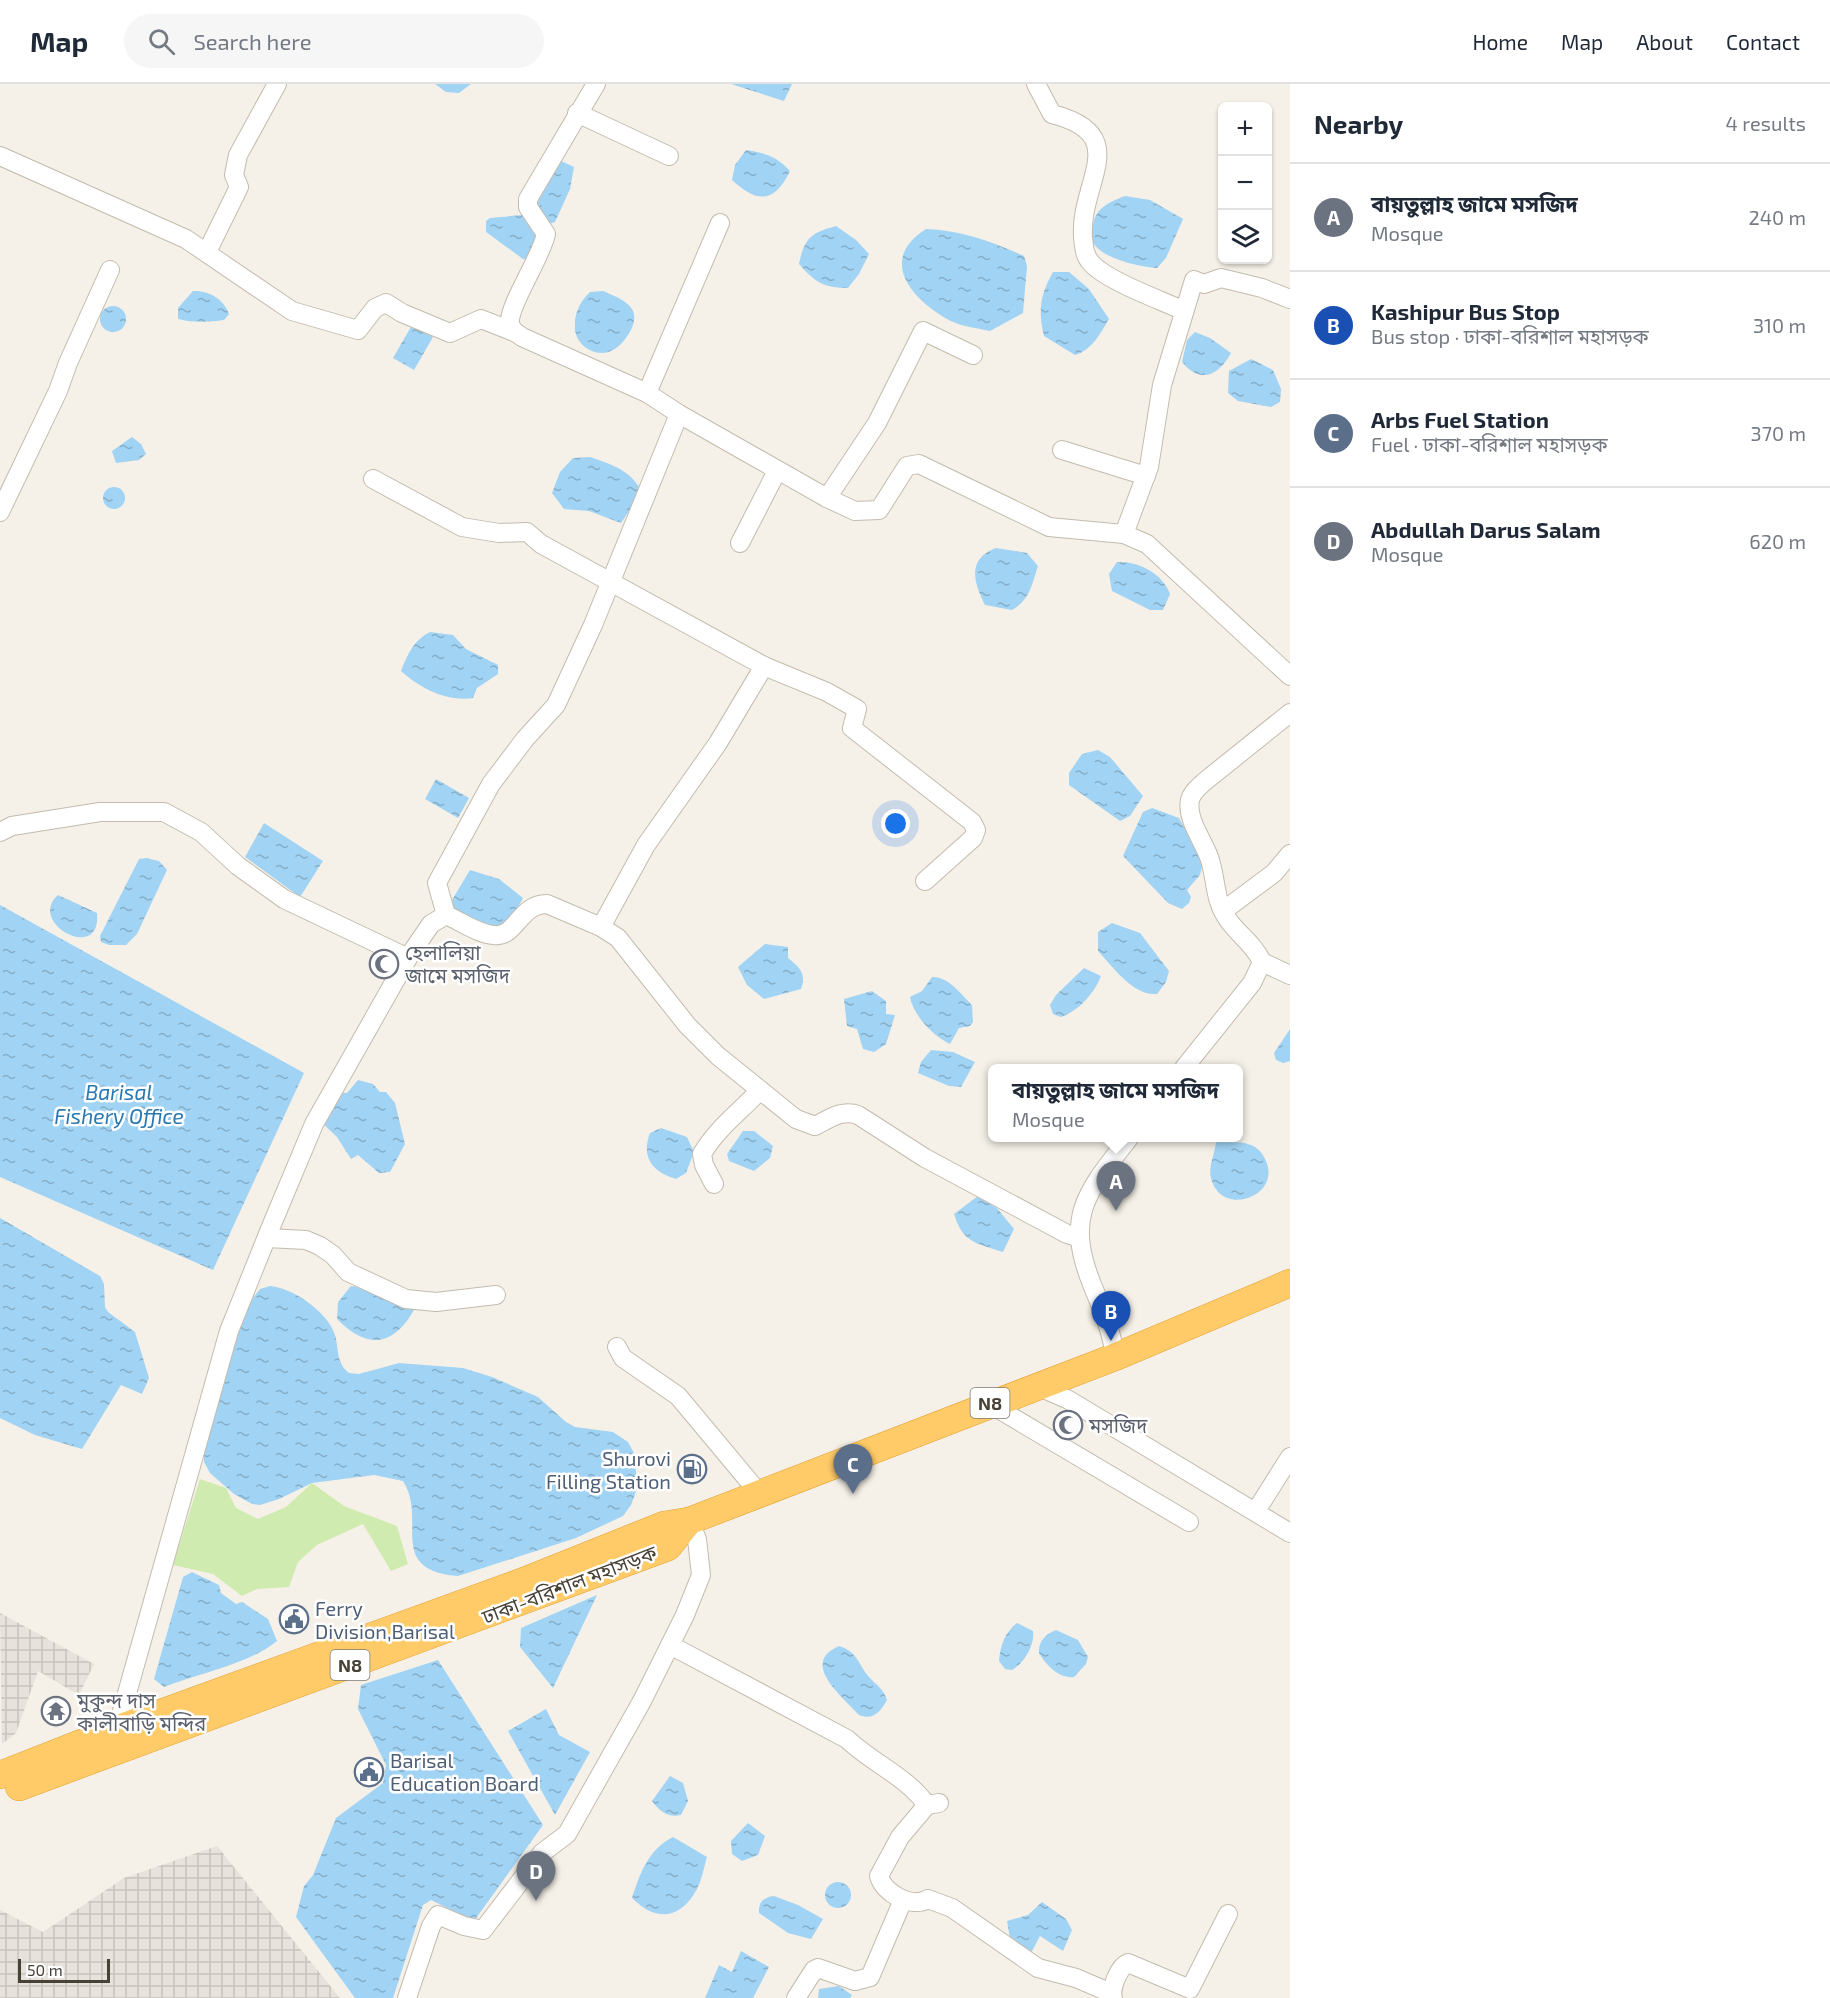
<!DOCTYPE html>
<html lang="en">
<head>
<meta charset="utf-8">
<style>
	:root { --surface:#fff; --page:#f6f6f7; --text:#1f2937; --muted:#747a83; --line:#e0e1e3; --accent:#2563eb }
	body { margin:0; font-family:"Exo 2","Noto Sans Bengali",sans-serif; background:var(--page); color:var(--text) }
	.controls { position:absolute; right:18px; top:18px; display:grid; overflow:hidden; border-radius:9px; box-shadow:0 2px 4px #0004 }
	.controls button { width:54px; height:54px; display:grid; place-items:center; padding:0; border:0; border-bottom:2px solid var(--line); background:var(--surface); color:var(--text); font:30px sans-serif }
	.scale { position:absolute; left:18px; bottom:15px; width:92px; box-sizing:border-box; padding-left:6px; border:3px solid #484136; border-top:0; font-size:16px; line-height:21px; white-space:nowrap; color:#484136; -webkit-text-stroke:4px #fff; paint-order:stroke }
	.you { position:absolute; left:896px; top:740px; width:21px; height:21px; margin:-15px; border:4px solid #fff; border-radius:50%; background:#1a73e8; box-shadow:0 0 0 9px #1a73e833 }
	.badge { display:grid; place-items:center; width:39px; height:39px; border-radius:50%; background:var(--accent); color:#fff; font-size:20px; font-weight:700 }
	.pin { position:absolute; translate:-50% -50px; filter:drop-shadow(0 2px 3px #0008) }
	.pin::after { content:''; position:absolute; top:32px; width:21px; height:18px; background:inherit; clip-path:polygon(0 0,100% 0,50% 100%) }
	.popup { position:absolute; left:988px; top:980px; width:255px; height:78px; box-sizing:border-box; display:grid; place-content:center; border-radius:9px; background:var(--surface); filter:drop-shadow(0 2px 4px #0005); font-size:20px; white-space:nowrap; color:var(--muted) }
	.popup b { font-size:22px; color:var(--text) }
	.popup::after { content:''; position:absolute; left:50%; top:100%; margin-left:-12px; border:12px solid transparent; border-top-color:var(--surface) }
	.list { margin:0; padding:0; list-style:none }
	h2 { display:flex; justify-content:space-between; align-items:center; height:78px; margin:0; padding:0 24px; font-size:26px }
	h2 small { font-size:20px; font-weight:400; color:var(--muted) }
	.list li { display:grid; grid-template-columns:39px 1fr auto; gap:18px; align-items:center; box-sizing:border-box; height:108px; padding:0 24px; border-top:2px solid var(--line) }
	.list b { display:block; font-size:22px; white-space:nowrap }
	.list p { margin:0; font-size:20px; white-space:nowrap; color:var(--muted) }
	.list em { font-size:20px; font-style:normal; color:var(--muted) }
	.icon { flex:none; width:33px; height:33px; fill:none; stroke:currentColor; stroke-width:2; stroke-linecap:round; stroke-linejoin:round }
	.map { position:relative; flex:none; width:1290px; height:1914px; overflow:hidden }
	header { display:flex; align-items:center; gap:36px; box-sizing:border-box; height:84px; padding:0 30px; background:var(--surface); border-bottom:2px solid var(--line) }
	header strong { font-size:28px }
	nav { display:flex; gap:33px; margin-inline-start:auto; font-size:21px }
	.search { width:420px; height:54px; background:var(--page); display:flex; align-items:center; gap:15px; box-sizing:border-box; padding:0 21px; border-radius:33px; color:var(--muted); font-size:22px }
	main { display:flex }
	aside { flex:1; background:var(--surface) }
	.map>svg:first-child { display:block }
	.industrial { fill:url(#industrial-grid) }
	.green { fill:#d0ebaf }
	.water { fill:url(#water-ripples) }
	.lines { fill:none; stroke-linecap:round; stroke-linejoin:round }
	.minor-casing { stroke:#c4bbad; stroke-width:20 }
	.highway-casing { stroke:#e5a131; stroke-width:28 }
	.minor { stroke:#fff; stroke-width:18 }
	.highway { stroke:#ffcb68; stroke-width:27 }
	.labels { text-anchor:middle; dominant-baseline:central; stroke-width:5; stroke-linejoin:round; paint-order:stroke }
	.shield { fill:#fff; stroke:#7f7a72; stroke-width:1.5 }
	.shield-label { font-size:18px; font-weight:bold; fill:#484136 }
	.worship-label { font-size:20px; fill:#5b616d; stroke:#fff; text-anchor:start }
	.service-label { font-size:20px; fill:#4e5e75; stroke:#fff; text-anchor:start }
	.street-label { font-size:20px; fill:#484136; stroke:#fff }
	.water-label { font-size:21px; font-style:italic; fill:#2879b2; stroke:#fff }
</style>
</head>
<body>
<header>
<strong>Map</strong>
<div class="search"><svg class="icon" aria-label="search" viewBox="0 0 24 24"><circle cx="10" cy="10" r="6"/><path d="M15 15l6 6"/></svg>Search here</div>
<nav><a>Home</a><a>Map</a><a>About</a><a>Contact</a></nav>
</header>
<main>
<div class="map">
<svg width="1290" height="1914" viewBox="0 0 1290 1914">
	<defs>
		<pattern id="industrial-grid" width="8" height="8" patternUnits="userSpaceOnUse" patternTransform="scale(1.5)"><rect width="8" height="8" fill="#e7e2dc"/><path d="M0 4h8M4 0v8" fill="none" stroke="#c8c3bd"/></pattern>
		<pattern id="water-ripples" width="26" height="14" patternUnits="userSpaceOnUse" patternTransform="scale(1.5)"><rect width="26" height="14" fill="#a1d3f4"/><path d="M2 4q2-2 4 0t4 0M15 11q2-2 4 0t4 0" fill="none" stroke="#85adc6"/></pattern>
	</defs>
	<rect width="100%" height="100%" fill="#f5f1e8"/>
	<!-- industrial -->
	<g class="industrial">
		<path d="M0,1529L94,1580L79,1611L38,1587L16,1649L2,1660Z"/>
		<path d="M217,1762L340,1914H0V1826L43,1848L124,1794Z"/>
	</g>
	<!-- green -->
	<path class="green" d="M200,1395L226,1404L236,1424L258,1435L286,1423L312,1399L344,1422L397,1442L408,1480L391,1487L363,1440L317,1461L298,1478L289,1503L257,1505L242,1512L213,1490L173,1481Z"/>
	<!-- water -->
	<g class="water">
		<path d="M435,0H471L459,9L446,8Z"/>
		<path d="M731,0H792L784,17Z"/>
		<path d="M746,66C765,69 776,72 790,87C774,120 757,119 732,96L735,81Z"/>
		<path d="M561,77L574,83L570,105L555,138L549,140L538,127L537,120L556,80Z"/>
		<path d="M1125,112L1150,116L1183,135L1166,174L1157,184C1141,183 1096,174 1092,155C1091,151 1093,145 1093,141C1096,123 1110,118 1125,112Z"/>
		<path d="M522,131L529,133L541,153L532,176L523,175L486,148V137L490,134Z"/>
		<path d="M836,142L856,156L869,170L859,190L848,204C823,204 815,198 799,180C804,155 810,149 836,142Z"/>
		<path d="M926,145C961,146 993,158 1024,172L1027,182L1023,229L990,247C978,244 961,243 949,236C912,216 877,176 926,145Z"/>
		<path d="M1053,188H1069L1089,205L1109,235C1100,250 1092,266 1075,271L1044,252C1038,226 1040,211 1053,188Z"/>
		<path d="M193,207C208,206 224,215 229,230L224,236C208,238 194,239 178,235V224Z"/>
		<path d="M603,207C612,211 629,217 633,227C639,240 623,261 613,266C597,275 576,262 575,245C574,229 579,219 590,208Z"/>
		<circle cx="113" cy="235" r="13"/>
		<path d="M412,241L433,253L414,286L393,274Z"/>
		<path d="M1195,248L1210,254L1231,269C1219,291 1201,301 1182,278L1187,256Z"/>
		<path d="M1251,275L1273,286L1281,305L1280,318L1271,323L1238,317L1228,309L1229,287Z"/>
		<path d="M132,353L141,360L146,370L139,376L116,379L112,367Z"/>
		<path d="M590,373C608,379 628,385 639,403L633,421L621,439L589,427L564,425L552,409L560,388L573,374Z"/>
		<circle cx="114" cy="414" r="11"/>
		<path d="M996,464L1027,469L1038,482C1032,500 1030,516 1012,526L985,521C974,499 966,475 996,464Z"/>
		<path d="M1117,478C1139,477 1163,490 1170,510L1163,526H1150L1112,507L1109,490Z"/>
		<path d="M430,548L453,551L466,565L498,581V590L477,604L473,614C446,618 420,604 401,587C408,570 413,557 430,548Z"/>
		<path d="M1098,666L1110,673L1143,712L1130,732L1120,737L1069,701V689L1082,670Z"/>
		<path d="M436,695L469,714L458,734L425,715Z"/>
		<path d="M1152,724L1179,734L1203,779L1200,791L1187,806L1191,813L1189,819L1182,825L1168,819L1123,772L1143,728Z"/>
		<path d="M264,739L323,777L300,813L245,773Z"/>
		<path d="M146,774L159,777L167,786L137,850L126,861H109L101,858L100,852L139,775Z"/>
		<path d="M470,786L499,795L523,814L507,844L493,847L454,826L452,816Z"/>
		<path d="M58,811L97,829C102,880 26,839 58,811Z"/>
		<path d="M0,821L304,989L213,1186L0,1093Z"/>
		<path d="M1112,839L1140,849L1169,887L1166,898L1157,910C1133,912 1113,883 1098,867V848Z"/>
		<path d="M765,860L788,863V874C799,883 807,889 801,905L764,915L747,901L738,883Z"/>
		<path d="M1084,884L1101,892C1094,910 1078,927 1061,933L1053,930L1050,921L1056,911Z"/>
		<path d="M932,893C948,892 961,910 972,921L973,938L970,942L959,944L950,960C933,952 913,931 910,913L922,907Z"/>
		<path d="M872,907L886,917V930L895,931L886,960L874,968L863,965L857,945L847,942L844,915Z"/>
		<path d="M1290,945V977L1283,979L1276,976L1274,969Z"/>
		<path d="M931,966L953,968L975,978L961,1003L949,1002L918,989L921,978Z"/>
		<path d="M358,996L373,1000L380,1008H386L395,1019L405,1060L390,1088L379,1089L358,1071L351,1075L337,1053L320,1037L337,1008L347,1009Z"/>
		<path d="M661,1044L687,1053L694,1068L686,1089L676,1095C652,1088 641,1073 650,1049Z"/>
		<path d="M743,1047H754L773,1062L770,1074L754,1087L729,1077L727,1070Z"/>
		<path d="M1216,1058C1226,1059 1239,1057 1248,1060C1256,1062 1262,1068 1265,1075C1284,1112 1221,1135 1211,1094C1208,1082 1215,1070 1216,1058Z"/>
		<path d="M978,1112L997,1124L1014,1145L1003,1168C976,1159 963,1159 954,1130Z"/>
		<path d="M0,1134L100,1192L104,1200L105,1223L108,1228L135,1248L149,1294L142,1310L121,1301L82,1365L35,1351L0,1334Z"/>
		<path d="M270,1202C293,1204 328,1228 335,1251C339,1265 336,1279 349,1289L359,1290L399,1279L463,1284L492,1293L538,1313L566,1338L575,1343L613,1348L628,1358L635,1371L637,1405L631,1421L623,1432L576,1454L458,1492C385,1486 428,1435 403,1397L374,1391L312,1399L279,1415L260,1421L252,1420L234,1410L210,1389L204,1378V1363L244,1225L260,1205Z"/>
		<path d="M351,1202L382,1208L416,1222C396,1261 369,1268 337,1235L338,1218Z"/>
		<path d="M192,1488L219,1501L221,1509L236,1520L242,1518L268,1535L277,1557C251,1579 197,1590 164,1603L154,1595L183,1493Z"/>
		<path d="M597,1511L553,1604L520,1563L521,1544Z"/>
		<path d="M1017,1539L1033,1547C1035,1561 1024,1579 1012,1586L1005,1585L999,1577C1000,1562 1005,1548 1017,1539Z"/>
		<path d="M1056,1546L1078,1556L1088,1573L1086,1580L1074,1593C1059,1595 1046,1581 1039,1569C1038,1557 1046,1550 1056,1546Z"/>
		<path d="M839,1562C858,1568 858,1580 869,1593C877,1602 883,1604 887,1616C881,1627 873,1637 859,1631C843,1613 799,1579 839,1562Z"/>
		<path d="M438,1576L543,1741L474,1837L431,1816L423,1821L393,1914H355L296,1833L304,1802L313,1791L336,1734L383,1699L386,1681L358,1625L361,1601Z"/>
		<path d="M546,1625L559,1651L590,1668L555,1731L508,1647Z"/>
		<path d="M670,1692L683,1699L688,1717L681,1731C668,1734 659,1727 652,1717Z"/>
		<path d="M748,1739L765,1752L758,1771L742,1777L732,1770L731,1757Z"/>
		<path d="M673,1753L707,1773C704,1783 702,1795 697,1805C680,1836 656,1838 632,1814C640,1789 648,1766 673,1753Z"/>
		<circle cx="838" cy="1811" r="13"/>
		<path d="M774,1812L798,1821L823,1835L811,1855L788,1849L759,1829C758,1818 764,1813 774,1812Z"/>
		<path d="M1042,1818L1066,1835L1072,1846L1063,1867L1040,1852L1030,1871L1010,1854L1007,1837L1028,1831Z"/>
		<path d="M741,1867L769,1883L753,1914H705L719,1881L732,1888Z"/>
		<path d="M839,1902L852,1911L850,1914H818L819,1905Z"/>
	</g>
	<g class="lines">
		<!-- minor casing -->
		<g class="minor-casing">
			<g id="minor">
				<path d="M596,0L528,115V123L546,150C541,174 508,222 510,239C511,247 517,249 522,253L647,309"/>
				<path d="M1036,0L1052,30C1134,51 1079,98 1083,153C1084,162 1084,171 1091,179C1107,197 1161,216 1184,227"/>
				<path d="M577,29L669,72"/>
				<path d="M0,72L186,155L292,227L358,246L375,224L386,219L402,229L450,249L481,235L514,248"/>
				<path d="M720,139L647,309L679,330L827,414L855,427L879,426L907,382L919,380L1049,443L1124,450L1149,383L1162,301L1194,196L1204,200L1221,194L1262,204L1290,215"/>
				<path d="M207,168L239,103L234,91L238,71L277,0"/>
				<path d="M1062,366L1146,392"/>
				<path d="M373,395L462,443L499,449L527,448L541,460L764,582"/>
				<path d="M827,414L877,339L923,247L973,271"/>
				<path d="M0,428L58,307L68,279L110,186"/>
				<path d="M1124,450L1147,460L1290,592"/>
				<path d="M740,459L777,387"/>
				<path d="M0,748L12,742L100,728H164L201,748L238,782L284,815L408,874"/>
				<path d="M1223,827L1274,789L1290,770"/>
				<path d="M446,831C460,837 478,850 494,851C516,854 519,820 547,820L601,843L618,854L687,941L718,972L796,1035L815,1042C829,1035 842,1025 858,1031L925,1074L1067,1150L1080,1154"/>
				<path d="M601,843L646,761L718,659L764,582L827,608L857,625L852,644L972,738L976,746L973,754L925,797"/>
				<path d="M1262,878L1290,891"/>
				<path d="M1184,984L1252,899L1262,878C1254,859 1235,849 1225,831C1214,813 1216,792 1209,773C1203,756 1186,735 1190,716C1192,708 1198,704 1204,698L1290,629"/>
				<path d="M714,1100L704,1081L702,1070C716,1045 741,1027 760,1006"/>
				<path d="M267,1154L306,1156L320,1162L333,1171L348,1188L406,1215L436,1218L496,1211"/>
				<path d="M617,1263L623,1274L678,1312L759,1409"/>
				<path d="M1115,1273C1112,1248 1103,1227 1093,1203C1064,1132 1086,1109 1129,1054"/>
				<path d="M1037,1302L1067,1315L1290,1449"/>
				<path d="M990,1320L1189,1438"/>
				<path d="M1256,1427L1290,1373"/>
				<path d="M670,1561L847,1655C872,1679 906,1692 927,1721"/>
				<path d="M117,1645L229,1247L270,1145L314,1040L409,872L431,840L446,831L437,799L491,700L525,655L556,621L593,541L679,330"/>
				<path d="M939,1719L927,1721L900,1753L879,1792C883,1809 912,1825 928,1815L952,1824L1038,1884L1076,1894L1111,1909"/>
				<path d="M407,1914L431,1842L438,1831L464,1842L483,1846L542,1769L567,1750L642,1617L685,1531L701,1491L697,1455L689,1437"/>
				<path d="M796,1914L814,1886L818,1884L855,1897L870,1893L903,1816"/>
				<path d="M1113,1914C1110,1905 1119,1882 1128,1879L1190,1905L1228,1830"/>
			</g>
		</g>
		<!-- highway casing -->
		<g class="highway-casing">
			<g id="highway">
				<path d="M0,1691L117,1645L524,1497L664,1441L689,1437L1115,1273L1290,1199"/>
				<path d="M19,1703L668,1463L689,1437"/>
			</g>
		</g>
		<!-- minor -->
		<use href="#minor" class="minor"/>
		<!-- highway -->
		<use href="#highway" class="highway"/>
	</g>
	<!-- icons -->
	<defs>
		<g id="mosque-ring" transform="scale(1.5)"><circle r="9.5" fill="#fff" stroke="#6b7280" stroke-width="1.5"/><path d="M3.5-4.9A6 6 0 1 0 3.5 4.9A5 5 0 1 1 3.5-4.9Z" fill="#6b7280"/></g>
		<g id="fuel-ring" transform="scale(1.5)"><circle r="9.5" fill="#fff" stroke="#5c6f8a" stroke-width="1.5"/><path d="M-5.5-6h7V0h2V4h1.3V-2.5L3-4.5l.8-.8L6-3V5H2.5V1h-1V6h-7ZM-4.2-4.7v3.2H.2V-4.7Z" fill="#5c6f8a"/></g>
		<g id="civic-ring" transform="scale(1.5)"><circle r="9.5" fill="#fff" stroke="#5c6f8a" stroke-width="1.5"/><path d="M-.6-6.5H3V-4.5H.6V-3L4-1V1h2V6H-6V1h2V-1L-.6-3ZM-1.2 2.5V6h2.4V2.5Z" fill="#5c6f8a"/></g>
		<g id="temple-ring" transform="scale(1.5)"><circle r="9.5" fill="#fff" stroke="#6b7280" stroke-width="1.5"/><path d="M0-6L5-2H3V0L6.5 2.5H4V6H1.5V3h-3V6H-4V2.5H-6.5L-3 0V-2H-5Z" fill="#6b7280"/></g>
	</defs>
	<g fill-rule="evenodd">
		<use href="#mosque-ring" x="384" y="880"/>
		<use href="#mosque-ring" x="1068" y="1341"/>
		<use href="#fuel-ring" x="692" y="1385"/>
		<use href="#civic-ring" x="294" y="1535"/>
		<use href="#temple-ring" x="56" y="1627"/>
		<use href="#civic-ring" x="369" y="1688"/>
	</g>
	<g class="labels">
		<!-- shield labels -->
		<g class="shield">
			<rect x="970.5" y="1304" width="39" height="30" rx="4.5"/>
			<rect x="330.5" y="1566" width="39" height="30" rx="4.5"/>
		</g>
		<g class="shield-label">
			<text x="990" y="1319">N8</text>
			<text x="350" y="1581">N8</text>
		</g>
		<!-- worship labels -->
		<g class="worship-label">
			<text x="405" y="868">হেলালিয়া<tspan x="405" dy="23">জামে মসজিদ</tspan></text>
			<text x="1089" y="1341">মসজিদ</text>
			<text x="77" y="1616">মুকুন্দ দাস<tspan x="77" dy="23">কালীবাড়ি মন্দির</tspan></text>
		</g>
		<!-- service labels -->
		<g class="service-label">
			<text x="671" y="1374" text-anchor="end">Shurovi<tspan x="671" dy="23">Filling Station</tspan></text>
			<text x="315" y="1524">Ferry<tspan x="315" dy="23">Division,Barisal</tspan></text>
			<text x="390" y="1676">Barisal<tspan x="390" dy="23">Education Board</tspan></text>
		</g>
		<!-- street labels -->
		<g class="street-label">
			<text transform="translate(569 1500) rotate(-21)">ঢাকা-বরিশাল মহাসড়ক</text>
		</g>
		<!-- water labels -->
		<g class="water-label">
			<text x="119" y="1007">Barisal<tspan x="119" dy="24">Fishery Office</tspan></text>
		</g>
	</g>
</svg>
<div class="controls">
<button>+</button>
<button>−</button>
<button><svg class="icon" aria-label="layers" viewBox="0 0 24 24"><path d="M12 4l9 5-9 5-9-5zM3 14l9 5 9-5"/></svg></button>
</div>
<div class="scale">50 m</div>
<div class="you"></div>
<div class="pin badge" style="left:1116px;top:1127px;background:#6b7280">A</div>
<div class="popup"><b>বায়তুল্লাহ জামে মসজিদ</b>Mosque</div>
<div class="pin badge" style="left:1111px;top:1257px;background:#1a4fb4">B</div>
<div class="pin badge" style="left:853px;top:1410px;background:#5c6f8a">C</div>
<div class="pin badge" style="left:536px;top:1817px;background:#6b7280">D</div>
</div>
<aside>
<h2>Nearby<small>4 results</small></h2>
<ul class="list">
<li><span class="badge" style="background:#6b7280">A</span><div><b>বায়তুল্লাহ জামে মসজিদ</b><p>Mosque</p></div><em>240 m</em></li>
<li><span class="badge" style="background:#1a4fb4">B</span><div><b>Kashipur Bus Stop</b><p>Bus stop · ঢাকা-বরিশাল মহাসড়ক</p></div><em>310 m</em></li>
<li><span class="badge" style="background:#5c6f8a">C</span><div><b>Arbs Fuel Station</b><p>Fuel · ঢাকা-বরিশাল মহাসড়ক</p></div><em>370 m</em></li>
<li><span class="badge" style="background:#6b7280">D</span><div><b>Abdullah Darus Salam</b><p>Mosque</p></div><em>620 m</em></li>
</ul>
</aside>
</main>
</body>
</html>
